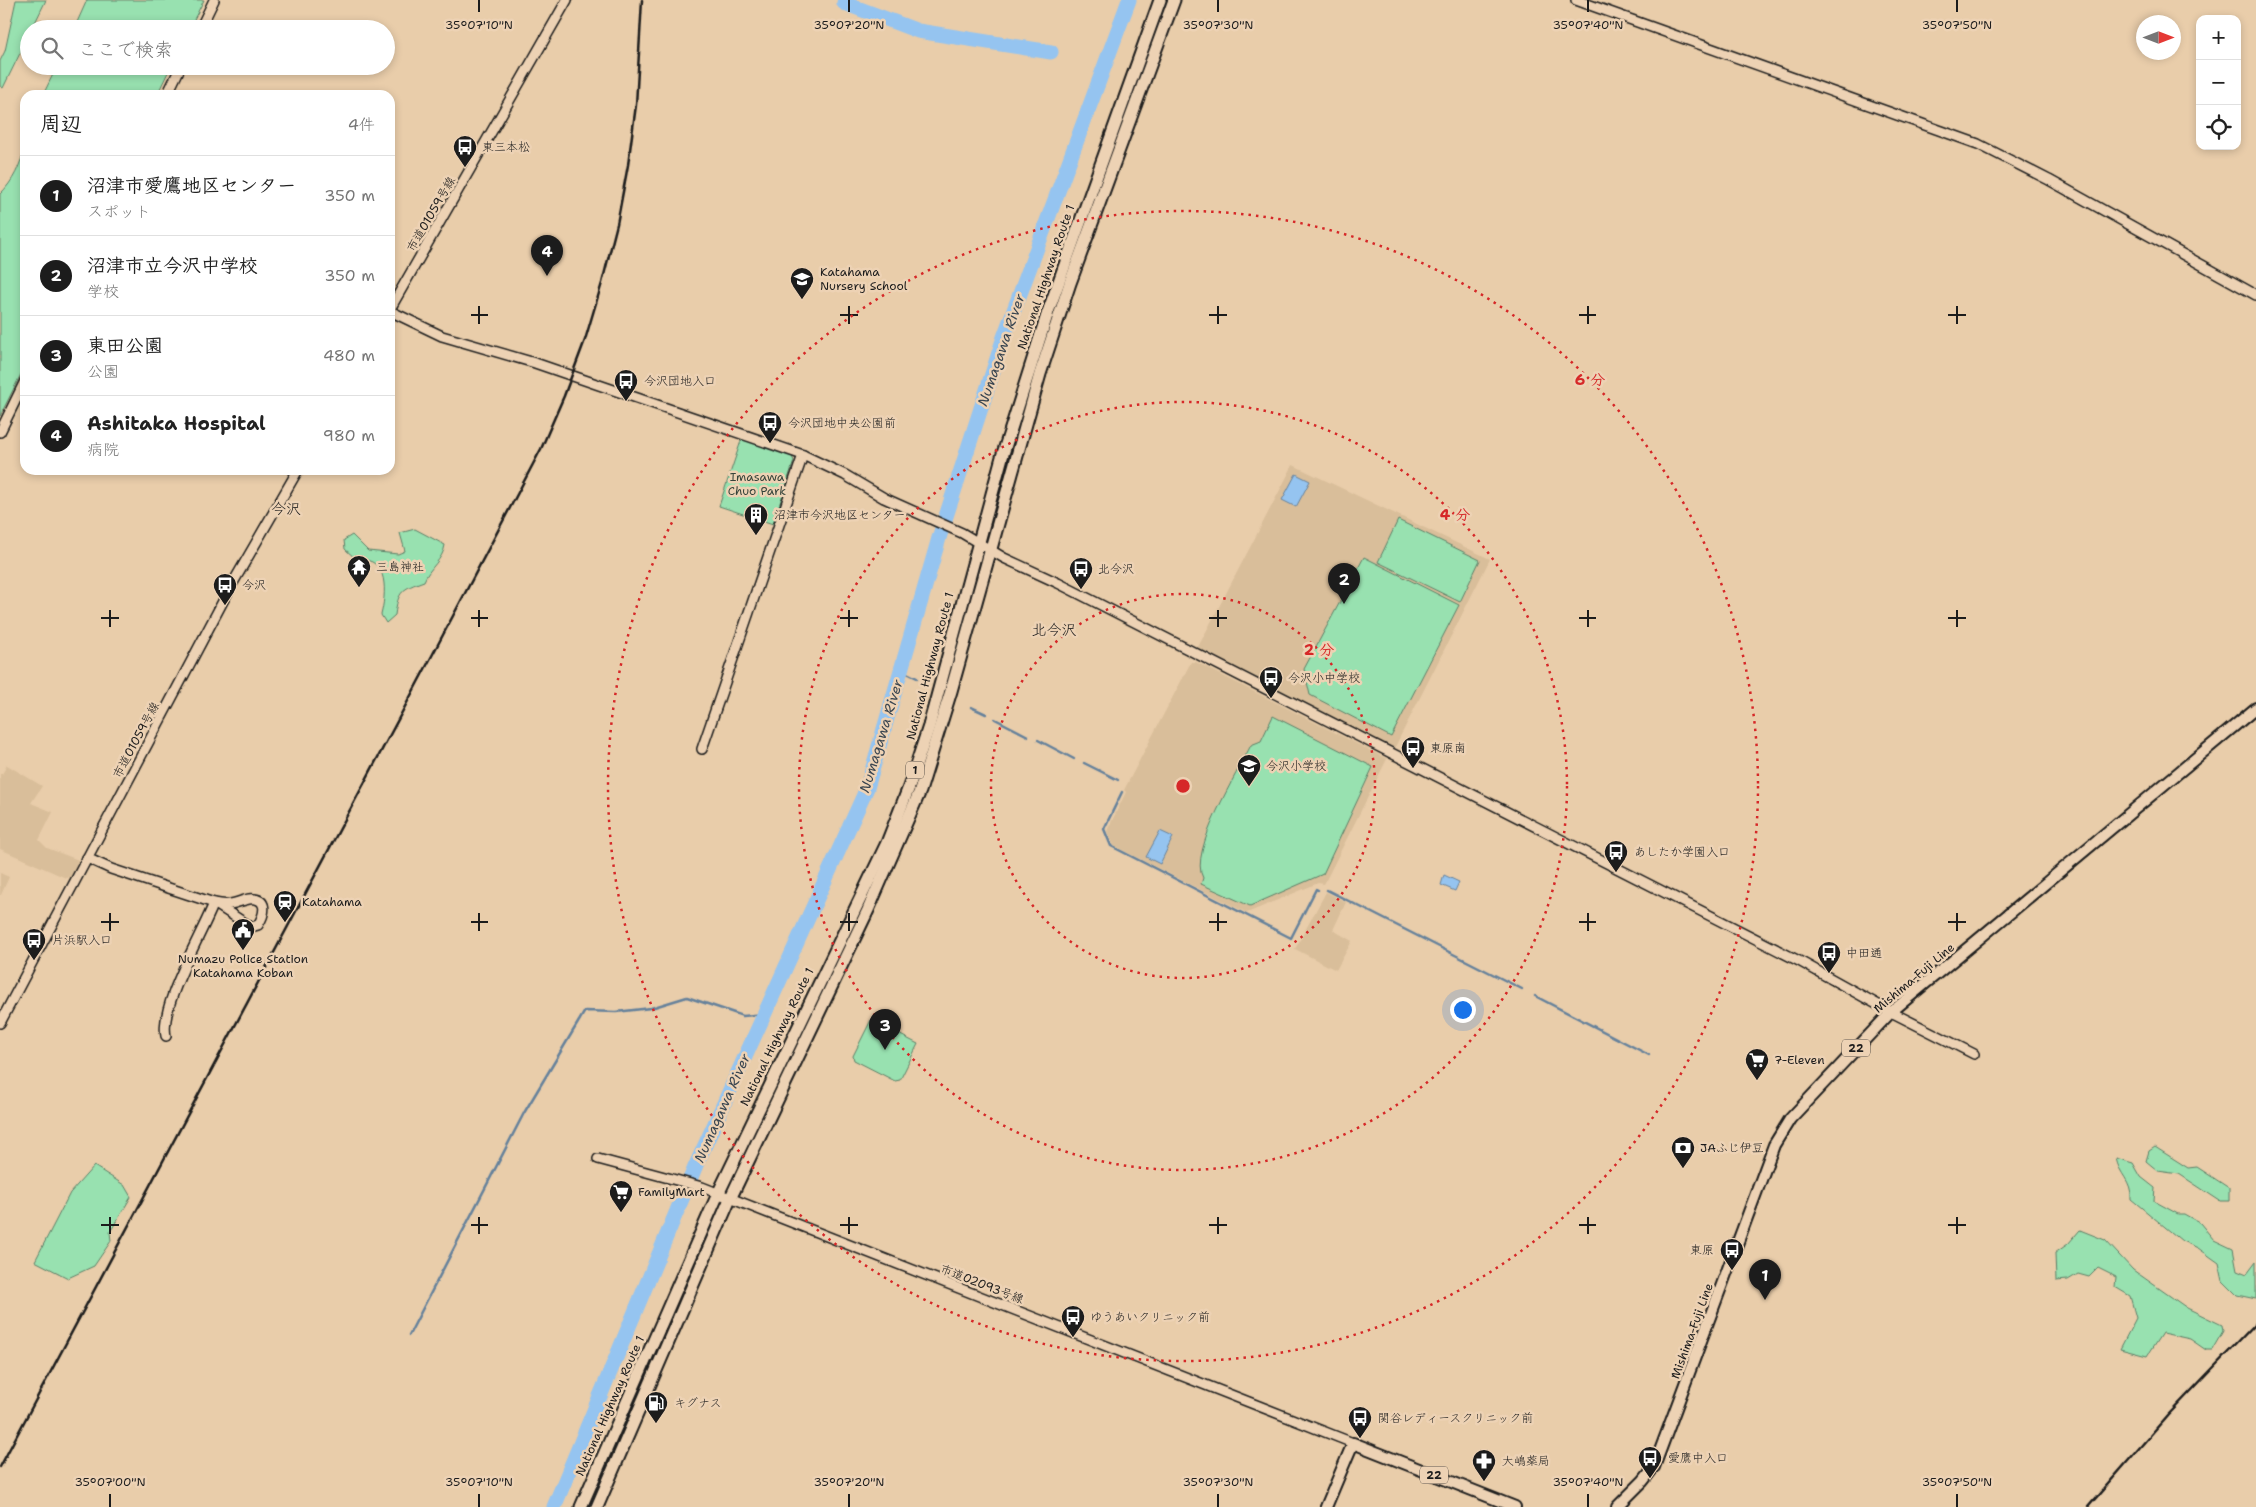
<!DOCTYPE html>
<html lang="ja">
<head>
<meta charset="utf-8">
<style>
	:root { --surface:#fff; --page:#f2f2f2; --text:#222; --muted:#767676; --line:#e0e0e0; --accent:#1c1c1c }
	body { margin:0; font-family:"Shantell Sans","Klee One",sans-serif; background:var(--page); color:var(--text) }
	.controls { position:absolute; right:15px; top:15px; display:grid; overflow:hidden; border-radius:10px; box-shadow:0 2px 8px #0003 }
	.controls button { width:45px; height:45px; display:grid; place-items:center; padding:0; border:0; border-bottom:1px solid var(--line); background:var(--surface); color:var(--text); font:25px sans-serif }
	.compass { position:absolute; left:2136px; top:15px; width:45px; height:45px; border-radius:50%; background:var(--surface); box-shadow:0 2px 8px #0003; rotate:90deg }
	.you { position:absolute; left:1462px; top:1009px; width:18px; height:18px; margin:-12px; border:4px solid #fff; border-radius:50%; background:#1a73e8; box-shadow:0 0 0 8px #1a73e833 }
	.badge { display:grid; place-items:center; width:32px; height:32px; border-radius:50%; background:var(--accent); color:#fff; font-size:16px; font-weight:700 }
	.pin { position:absolute; translate:-50% -41px; filter:drop-shadow(0 1px 2px #0008) }
	.pin::after { content:''; position:absolute; top:26px; width:18px; height:15px; background:inherit; clip-path:polygon(0 0,100% 0,50% 100%) }
	.list { margin:0; padding:0; list-style:none }
	h2 { display:flex; justify-content:space-between; align-items:center; height:65px; margin:0; padding:0 20px; font-size:21px }
	h2 small { font-size:16px; font-weight:400; color:var(--muted) }
	.list li { display:grid; grid-template-columns:32px 1fr auto; gap:15px; align-items:center; box-sizing:border-box; height:80px; padding:0 20px; border-top:1px solid var(--line) }
	.list b { display:block; font-size:19px; white-space:nowrap }
	.list p { margin:0; font-size:16px; white-space:nowrap; color:var(--muted) }
	.list em { font-size:16px; font-style:normal; color:var(--muted) }
	.icon { flex:none; width:28px; height:28px; fill:none; stroke:currentColor; stroke-width:2; stroke-linecap:round; stroke-linejoin:round }
	.map { position:relative; flex:none; width:2256px; height:1507px; overflow:hidden }
	.search { position:absolute; background:var(--surface); box-shadow:0 2px 8px #0003; left:20px; top:20px; width:375px; height:55px; display:flex; align-items:center; gap:12px; box-sizing:border-box; padding:0 18px; border-radius:28px; color:var(--muted); font-size:19px }
	.panel { position:absolute; background:var(--surface); box-shadow:0 2px 8px #0003; left:20px; top:90px; width:375px; height:385px; border-radius:15px }
	.map>svg:first-child { display:block }
	.built { fill:#d9be9a }
	.green { fill:#98e1b0; stroke:#5a7e66 }
	.water { fill:#95c4f0; stroke:#65819b }
	.lines { fill:none; stroke-linecap:round; stroke-linejoin:round }
	.stream { stroke:#65819b; stroke-width:2.5 }
	.river { stroke:#95c4f0; stroke-width:15 }
	.secondary-casing { stroke:#1c1c1c; stroke-width:12 }
	.primary-casing { stroke:#1c1c1c; stroke-width:14 }
	.highway-casing { stroke:#1c1c1c; stroke-width:15 }
	.secondary { stroke:#edd2b4; stroke-width:9 }
	.primary { stroke:#edd2b4; stroke-width:10 }
	.highway { stroke:#edd2b4; stroke-width:11 }
	.rail { stroke:#1c1c1c; stroke-width:2.5 }
	.ticks { fill:none; stroke:#1c1c1c; stroke-width:2 }
	.ring { fill:none; stroke:#d62828; stroke-width:2.5; stroke-dasharray:2.5 5 }
	.labels { text-anchor:middle; dominant-baseline:central; stroke-width:5; stroke-linejoin:round; paint-order:stroke }
	.shield { fill:#edd2b4; stroke:#5b534a; stroke-width:1 }
	.shield-label { font-size:11px; font-weight:bold; fill:#1c1c1c }
	.poi-label { font-size:12px; fill:#1c1c1c; stroke:#edd2b4; text-anchor:start }
	.street-label { font-size:12px; fill:#1c1c1c; stroke:#edd2b4 }
	.park-label { font-size:12px; fill:#35433a; stroke:#edd2b4 }
	.water-label { font-size:14px; font-style:italic; fill:#3a4651; stroke:#edd2b4 }
	.quarter-label { font-size:15px; fill:#1c1c1c; stroke:#edd2b4 }
	.ticks-label { font-size:12px; text-anchor:middle; fill:#1c1c1c; stroke:#edd2b4; stroke-width:5; stroke-linejoin:round; paint-order:stroke }
	.centre { fill:#d62828; stroke:#edd2b4; stroke-width:2.5 }
	.ring-label { font-size:15px; text-anchor:middle; font-weight:bold; fill:#d62828; stroke:#edd2b4; stroke-width:5; stroke-linejoin:round; paint-order:stroke }
</style>
</head>
<body>
<div class="map">
<svg width="2256" height="1507" viewBox="0 0 2256 1507">
	<rect width="100%" height="100%" fill="#e9cdaa"/>
	<filter id="ink" filterUnits="userSpaceOnUse"><feTurbulence type="fractalNoise" baseFrequency=".02" numOctaves="2"/><feDisplacementMap in="SourceGraphic" scale="10" xChannelSelector="R" yChannelSelector="G"/><feConvolveMatrix kernelMatrix="1 2 1 2 8 2 1 2 1" color-interpolation-filters="sRGB"/></filter>
	<g filter="url(#ink)">
		<!-- built -->
		<g class="built">
			<path d="M1293,465L1490,559L1394,749L1197,649Z"/>
			<path d="M1191,662H1196L1387,759L1324,884L1318,883L1247,913L1114,846L1107,831L1126,792L1124,790Z"/>
			<path d="M7,765L42,786L31,803L53,812L39,840L47,848L81,861L72,877L66,878L0,849V774H2Z"/>
			<path d="M0,873L9,877L1,895H0Z"/>
			<path d="M1326,892L1346,902L1333,930L1352,941L1336,970L1295,949Z"/>
		</g>
		<!-- green -->
		<g class="green">
			<path d="M16,0H46L32,29H29V35L3,88L0,86V61L5,51Z"/>
			<path d="M87,0H204L189,29H74Z"/>
			<path d="M57,66H171L157,95H43Z"/>
			<path d="M25,146V366L0,416V194C13,182 21,164 25,146Z"/>
			<path d="M746,439L791,454L794,461L773,524L719,506L741,441Z"/>
			<path d="M1398,520L1480,560L1460,602L1378,562Z"/>
			<path d="M415,529L445,545C443,560 429,568 424,581C402,589 398,591 395,615L386,623L381,615C386,595 390,556 357,560L345,549L344,540L352,535L368,551L398,554L405,551L400,533Z"/>
			<path d="M1364,557L1459,605L1391,737L1310,695L1304,669Z"/>
			<path d="M1273,716L1373,767L1323,874L1250,906L1201,884L1203,878C1188,852 1238,772 1251,745L1261,741Z"/>
			<path d="M871,1020L918,1044L900,1080L895,1081L854,1060L853,1056Z"/>
			<path d="M2155,1147L2188,1168L2197,1167L2229,1188V1201H2220L2179,1174L2158,1171L2146,1161L2149,1151Z"/>
			<path d="M2116,1158L2133,1163L2141,1177L2155,1188L2154,1201L2178,1214H2184L2200,1223L2214,1240L2233,1249L2237,1270L2247,1274L2256,1262V1299L2237,1295L2223,1281L2219,1263L2198,1248L2182,1241L2131,1199C2132,1180 2119,1175 2116,1158Z"/>
			<path d="M94,1166L124,1185L131,1197L110,1232L111,1241L94,1266L68,1278L35,1261L70,1193Z"/>
			<path d="M2080,1230L2105,1240L2133,1270L2187,1308L2222,1325L2223,1331L2212,1350H2206L2190,1339L2162,1333L2147,1356L2120,1349L2136,1318L2130,1296L2115,1287L2116,1277L2098,1268L2089,1277L2078,1274L2068,1280L2056,1281L2055,1253L2068,1244Z"/>
		</g>
		<!-- water -->
		<g class="water">
			<path d="M1296,474L1310,481L1296,507L1282,500Z"/>
			<path d="M1160,831L1173,837L1160,864L1146,857Z"/>
			<path d="M1444,875L1459,882L1455,891L1441,885Z"/>
		</g>
		<g class="lines">
			<!-- stream -->
			<g class="stream">
				<path d="M901,670L917,678"/>
				<path d="M971,707L986,714"/>
				<path d="M995,719L1028,736"/>
				<path d="M1038,740L1074,759"/>
				<path d="M1084,763L1118,780"/>
				<path d="M1122,792L1104,829L1111,846L1291,938L1316,889L1318,890"/>
				<path d="M1327,890L1522,989"/>
				<path d="M1535,996L1649,1055"/>
				<path d="M409,1335L524,1113L585,1011L616,1012L651,1008L687,997L743,1016L765,1014"/>
			</g>
			<!-- river -->
			<g class="river">
				<path d="M844,3L918,31L1051,52"/>
				<path d="M554,1507L696,1165L867,788L939,538L1004,337L1129,0"/>
			</g>
			<!-- secondary casing -->
			<g class="secondary-casing">
				<g id="secondary">
					<path d="M1576,0L1978,144L2049,180L2256,295"/>
					<path d="M200,29L214,0"/>
					<path d="M167,95L181,66"/>
					<path d="M390,309L567,0"/>
					<path d="M390,311L442,336L535,363L803,455L845,475L884,498L962,533L1004,558L1058,583L1801,962L1891,1012L1974,1054"/>
					<path d="M0,432L25,381"/>
					<path d="M702,749L803,455"/>
					<path d="M87,858L111,869L214,903L251,927L258,925C265,914 269,897 249,899C243,900 237,903 230,904C225,905 219,904 214,903"/>
					<path d="M0,1023L230,588L298,470"/>
					<path d="M166,1036C159,1006 202,934 214,903"/>
					<path d="M598,1159L702,1187L1353,1443"/>
				</g>
			</g>
			<!-- primary casing -->
			<g class="primary-casing">
				<g id="primary">
					<path d="M1326,1507L1353,1443L1515,1507"/>
					<path d="M1617,1507L1643,1481L1654,1467L1774,1145L1790,1119L1891,1012L2256,708"/>
				</g>
			</g>
			<!-- highway casing -->
			<g class="highway-casing">
				<g id="highway">
					<path d="M581,1507L718,1194L887,843L909,787L929,726L1002,457L1048,312L1160,0"/>
					<path d="M597,1507L730,1199L868,910L920,791L951,691L1040,374L1070,283L1174,0"/>
				</g>
			</g>
			<!-- secondary -->
			<use href="#secondary" class="secondary"/>
			<!-- primary -->
			<use href="#primary" class="primary"/>
			<!-- highway -->
			<use href="#highway" class="highway"/>
			<!-- rail -->
			<g class="rail">
				<path d="M0,1467L425,669L541,449L564,396L585,340L602,283L617,224L628,165L636,105L642,0"/>
				<path d="M2088,1507L2168,1415L2256,1323"/>
			</g>
		</g>
	</g>
	<!-- ticks -->
	<path class="ticks" d="M479,0V12M849,0V12M1218,0V12M1588,0V12M1957,0V12M479,306V324M849,306V324M1218,306V324M1588,306V324M1957,306V324M471,315H488M840,315H858M1209,315H1227M1579,315H1596M1948,315H1966M110,610V627M479,610V627M849,610V627M1218,610V627M1588,610V627M1957,610V627M101,618H119M471,618H488M840,618H858M1209,618H1227M1579,618H1596M1948,618H1966M110,913V931M479,913V931M849,913V931M1218,913V931M1588,913V931M1957,913V931M101,922H119M471,922H488M840,922H858M1209,922H1227M1579,922H1596M1948,922H1966M110,1217V1234M479,1217V1234M849,1217V1234M1218,1217V1234M1588,1217V1234M1957,1217V1234M101,1225H119M471,1225H488M840,1225H858M1209,1225H1227M1579,1225H1596M1948,1225H1966M110,1494V1507M479,1494V1507M849,1494V1507M1218,1494V1507M1588,1494V1507M1957,1494V1507"/>
	<!-- distance rings -->
	<g class="ring">
		<circle cx="1183" cy="786" r="192"/>
		<circle cx="1183" cy="786" r="384"/>
		<circle cx="1183" cy="786" r="575"/>
	</g>
	<!-- icons -->
	<defs>
		<g id="bus-pin" transform="scale(1.25)"><path d="M0 17L-7.5 6A9.5 9.5 0 1 1 7.5 6Z" fill="#1c1c1c" stroke="#edd2b4"/><path d="M-5-6H5V4H4V6H2V4H-2V6H-4V4H-5ZM-3.5-4V0h7V-4ZM-3.5 1.2v1.5H-2V1.2ZM2 1.2v1.5H3.5V1.2Z" fill="#fff"/></g>
		<g id="school-pin" transform="scale(1.25)"><path d="M0 17L-7.5 6A9.5 9.5 0 1 1 7.5 6Z" fill="#1c1c1c" stroke="#edd2b4"/><path d="M0-5L7-2L0 1L-7-2ZM-4 1L0 2.5L4 1V4Q0 6-4 4Z" fill="#fff"/></g>
		<g id="building-pin" transform="scale(1.25)"><path d="M0 17L-7.5 6A9.5 9.5 0 1 1 7.5 6Z" fill="#1c1c1c" stroke="#edd2b4"/><path d="M-4-6H4V6H1V3H-1V6H-4ZM-2.5-4.3h1.7v1.8h-1.7ZM.8-4.3h1.7v1.8H.8ZM-2.5-1h1.7V.8h-1.7ZM.8-1h1.7V.8H.8Z" fill="#fff"/></g>
		<g id="temple-pin" transform="scale(1.25)"><path d="M0 17L-7.5 6A9.5 9.5 0 1 1 7.5 6Z" fill="#1c1c1c" stroke="#edd2b4"/><path d="M0-6L5-2H3V0L6.5 2.5H4V6H1.5V3h-3V6H-4V2.5H-6.5L-3 0V-2H-5Z" fill="#fff"/></g>
		<g id="station-pin" transform="scale(1.25)"><path d="M0 17L-7.5 6A9.5 9.5 0 1 1 7.5 6Z" fill="#1c1c1c" stroke="#edd2b4"/><path d="M-3-6H3Q5-6 5-4V2Q5 4 3 4L4.5 6H3L1.5 4h-3L-3 6H-4.5L-3 4Q-5 4-5 2V-4Q-5-6-3-6ZM-3.5-4v3h7v-3ZM-3.5 1v1.5H-2V1ZM2 1v1.5H3.5V1Z" fill="#fff"/></g>
		<g id="civic-pin" transform="scale(1.25)"><path d="M0 17L-7.5 6A9.5 9.5 0 1 1 7.5 6Z" fill="#1c1c1c" stroke="#edd2b4"/><path d="M-.6-6.5H3V-4.5H.6V-3L4-1V1h2V6H-6V1h2V-1L-.6-3ZM-1.2 2.5V6h2.4V2.5Z" fill="#fff"/></g>
		<g id="supermarket-pin" transform="scale(1.25)"><path d="M0 17L-7.5 6A9.5 9.5 0 1 1 7.5 6Z" fill="#1c1c1c" stroke="#edd2b4"/><path d="M-6-5.5h2.5l.6 2H6L4.5 2H-2.5L-4.4-4H-6ZM-1.5 3.2a1.3 1.3 0 1 0 .1 0ZM3 3.2a1.3 1.3 0 1 0 .1 0Z" fill="#fff"/></g>
		<g id="bank-pin" transform="scale(1.25)"><path d="M0 17L-7.5 6A9.5 9.5 0 1 1 7.5 6Z" fill="#1c1c1c" stroke="#edd2b4"/><path d="M-6-4H6V4H-6ZM0-2.3a2.3 2.3 0 1 0 0 4.6a2.3 2.3 0 1 0 0-4.6Z" fill="#fff"/></g>
		<g id="fuel-pin" transform="scale(1.25)"><path d="M0 17L-7.5 6A9.5 9.5 0 1 1 7.5 6Z" fill="#1c1c1c" stroke="#edd2b4"/><path d="M-5.5-6h7V0h2V4h1.3V-2.5L3-4.5l.8-.8L6-3V5H2.5V1h-1V6h-7ZM-4.2-4.7v3.2H.2V-4.7Z" fill="#fff"/></g>
		<g id="pharmacy-pin" transform="scale(1.25)"><path d="M0 17L-7.5 6A9.5 9.5 0 1 1 7.5 6Z" fill="#1c1c1c" stroke="#edd2b4"/><path d="M-2-6h4v4h4v4h-4v4h-4v-4h-4v-4h4Z" fill="#fff"/></g>
	</defs>
	<g fill-rule="evenodd">
		<use href="#bus-pin" x="465" y="147"/>
		<use href="#school-pin" x="802" y="279"/>
		<use href="#bus-pin" x="626" y="381"/>
		<use href="#bus-pin" x="770" y="423"/>
		<use href="#building-pin" x="756" y="515"/>
		<use href="#temple-pin" x="359" y="567"/>
		<use href="#bus-pin" x="1081" y="569"/>
		<use href="#bus-pin" x="225" y="585"/>
		<use href="#bus-pin" x="1271" y="678"/>
		<use href="#bus-pin" x="1413" y="748"/>
		<use href="#school-pin" x="1249" y="766"/>
		<use href="#bus-pin" x="1616" y="852"/>
		<use href="#station-pin" x="285" y="902"/>
		<use href="#civic-pin" x="243" y="930"/>
		<use href="#bus-pin" x="34" y="940"/>
		<use href="#bus-pin" x="1829" y="953"/>
		<use href="#supermarket-pin" x="1757" y="1060"/>
		<use href="#bank-pin" x="1683" y="1148"/>
		<use href="#supermarket-pin" x="621" y="1192"/>
		<use href="#bus-pin" x="1732" y="1250"/>
		<use href="#bus-pin" x="1073" y="1317"/>
		<use href="#fuel-pin" x="656" y="1403"/>
		<use href="#bus-pin" x="1360" y="1418"/>
		<use href="#bus-pin" x="1650" y="1458"/>
		<use href="#pharmacy-pin" x="1484" y="1461"/>
	</g>
	<g class="labels">
		<!-- shield labels -->
		<g class="shield">
			<rect x="906" y="761.5" width="18" height="17" rx="4"/>
			<rect x="1842" y="1039.5" width="28" height="17" rx="4"/>
			<rect x="1420" y="1466.5" width="28" height="17" rx="4"/>
		</g>
		<g class="shield-label">
			<text x="915" y="770">1</text>
			<text x="1856" y="1048">22</text>
			<text x="1434" y="1475">22</text>
		</g>
		<!-- poi labels -->
		<g class="poi-label">
			<text x="482" y="147">東三本松</text>
			<text x="820" y="272">Katahama<tspan x="820" dy="14">Nursery School</tspan></text>
			<text x="644" y="381">今沢団地入口</text>
			<text x="788" y="423">今沢団地中央公園前</text>
			<text x="774" y="515">沼津市今沢地区センター</text>
			<text x="376" y="567">三島神社</text>
			<text x="1098" y="569">北今沢</text>
			<text x="242" y="585">今沢</text>
			<text x="1288" y="678">今沢小中学校</text>
			<text x="1430" y="748">東原南</text>
			<text x="1266" y="766">今沢小学校</text>
			<text x="1634" y="852">あしたか学園入口</text>
			<text x="302" y="902">Katahama</text>
			<text x="52" y="940">片浜駅入口</text>
			<text x="1846" y="953">中田通</text>
			<text x="243" y="959" text-anchor="middle">Numazu Police Station<tspan x="243" dy="14">Katahama Koban</tspan></text>
			<text x="1774" y="1060">7-Eleven</text>
			<text x="1700" y="1148">JAふじ伊豆</text>
			<text x="638" y="1192">FamilyMart</text>
			<text x="1714" y="1250" text-anchor="end">東原</text>
			<text x="1090" y="1317">ゆうあいクリニック前</text>
			<text x="674" y="1403">キグナス</text>
			<text x="1378" y="1418">関谷レディースクリニック前</text>
			<text x="1668" y="1458">愛鷹中入口</text>
			<text x="1502" y="1461">大嶋薬局</text>
		</g>
		<!-- street labels -->
		<g class="street-label">
			<text transform="translate(431 214) rotate(-60)">市道01059号線</text>
			<text transform="translate(1046 277) rotate(-71)">National Highway Route 1</text>
			<text transform="translate(930 666) rotate(-75)">National Highway Route 1</text>
			<text transform="translate(136 740) rotate(-62)">市道01059号線</text>
			<text transform="translate(1914 978) rotate(-40)">Mishima-Fuji Line</text>
			<text transform="translate(777 1037) rotate(-64)">National Highway Route 1</text>
			<text transform="translate(982 1284) rotate(21)">市道02093号線</text>
			<text transform="translate(1692 1331) rotate(-70)">Mishima-Fuji Line</text>
			<text transform="translate(610 1406) rotate(-66)">National Highway Route 1</text>
		</g>
		<!-- park labels -->
		<g class="park-label">
			<text x="757" y="477">Imasawa<tspan x="757" dy="14">Chuo Park</tspan></text>
		</g>
		<!-- water labels -->
		<g class="water-label">
			<text transform="translate(1001 350) rotate(-71)">Numagawa River</text>
			<text transform="translate(881 736) rotate(-73)">Numagawa River</text>
			<text transform="translate(722 1108) rotate(-66)">Numagawa River</text>
		</g>
		<!-- quarter labels -->
		<g class="quarter-label">
			<text x="286" y="509">今沢</text>
			<text x="1054" y="630">北今沢</text>
		</g>
	</g>
	<g class="ticks-label">
		<text x="479" y="29">35°07'10"N</text>
		<text x="849" y="29">35°07'20"N</text>
		<text x="1218" y="29">35°07'30"N</text>
		<text x="1588" y="29">35°07'40"N</text>
		<text x="1957" y="29">35°07'50"N</text>
		<text x="110" y="1486">35°07'00"N</text>
		<text x="479" y="1486">35°07'10"N</text>
		<text x="849" y="1486">35°07'20"N</text>
		<text x="1218" y="1486">35°07'30"N</text>
		<text x="1588" y="1486">35°07'40"N</text>
		<text x="1957" y="1486">35°07'50"N</text>
	</g>
	<circle cx="1183" cy="786" r="8" class="centre"/>
	<g class="ring-label">
		<text x="1590" y="385">6 分</text>
		<text x="1455" y="520">4 分</text>
		<text x="1319" y="655">2 分</text>
	</g>
</svg>
<div class="controls">
<button>+</button>
<button>−</button>
<button><svg class="icon" aria-label="locate" viewBox="0 0 24 24"><circle cx="12" cy="12" r="6"/><path d="M12 2v4M12 18v4M2 12h4M18 12h4"/></svg></button>
</div>
<svg class="compass" viewBox="-18 -18 36 36"><path d="M0-13l5 13h-10z" fill="#e53935"/><path d="M0 13l5-13h-10z" fill="#767676"/></svg>
<div class="you"></div>
<div class="pin badge" style="left:1765px;top:1300px">1</div>
<div class="pin badge" style="left:1344px;top:604px">2</div>
<div class="pin badge" style="left:885px;top:1050px">3</div>
<div class="pin badge" style="left:547px;top:276px">4</div>
<div class="search"><svg class="icon" aria-label="search" viewBox="0 0 24 24"><circle cx="10" cy="10" r="6"/><path d="M15 15l6 6"/></svg>ここで検索</div>
<section class="panel">
<h2>周辺<small>4件</small></h2>
<ul class="list">
<li><span class="badge">1</span><div><b>沼津市愛鷹地区センター</b><p>スポット</p></div><em>350 m</em></li>
<li><span class="badge">2</span><div><b>沼津市立今沢中学校</b><p>学校</p></div><em>350 m</em></li>
<li><span class="badge">3</span><div><b>東田公園</b><p>公園</p></div><em>480 m</em></li>
<li><span class="badge">4</span><div><b>Ashitaka Hospital</b><p>病院</p></div><em>980 m</em></li>
</ul>
</section>
</div>
</body>
</html>
